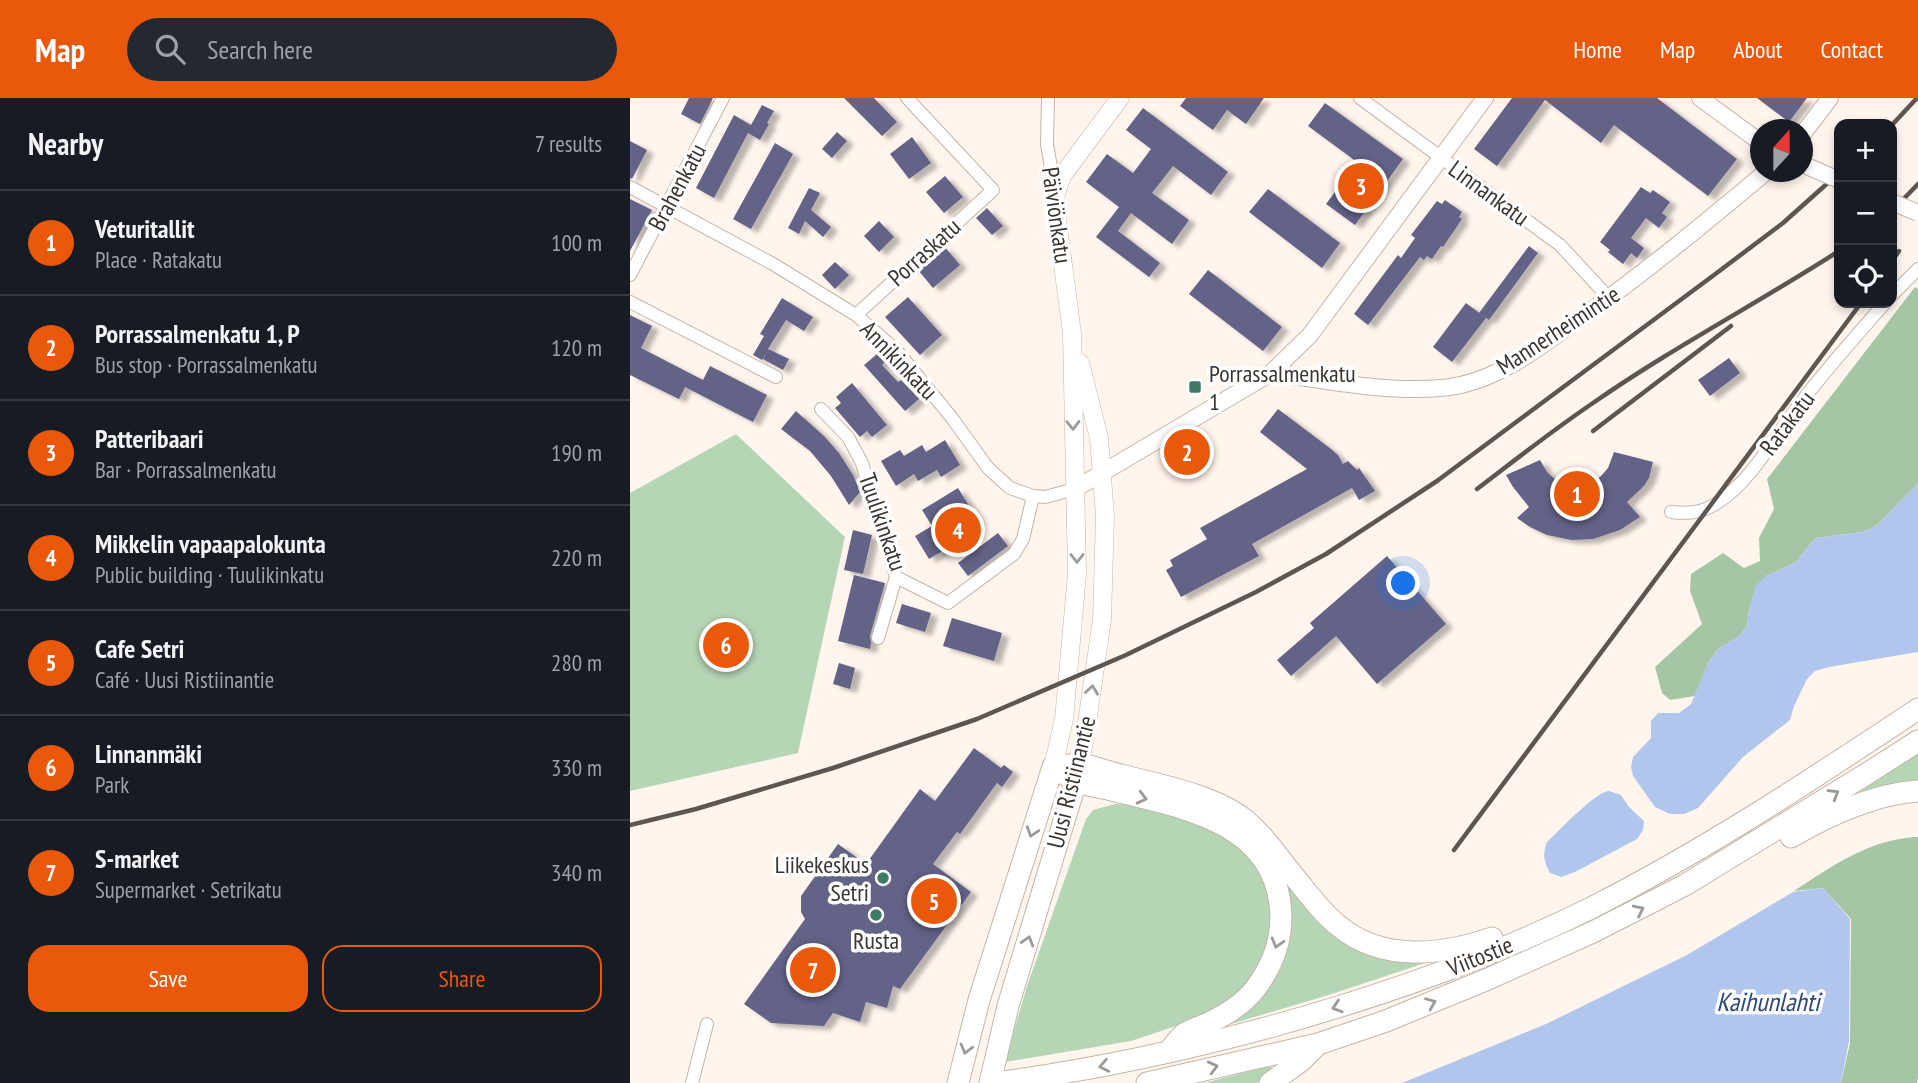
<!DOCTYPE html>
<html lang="en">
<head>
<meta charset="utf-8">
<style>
	:root { --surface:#171b24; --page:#242831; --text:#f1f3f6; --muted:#9ea1a6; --line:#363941; --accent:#ea580c }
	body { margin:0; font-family:"PT Sans Narrow",sans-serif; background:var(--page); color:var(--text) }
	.controls { position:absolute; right:21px; top:21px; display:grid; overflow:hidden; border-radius:14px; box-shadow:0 4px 10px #0003 }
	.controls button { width:63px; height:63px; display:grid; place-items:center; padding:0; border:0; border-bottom:2px solid var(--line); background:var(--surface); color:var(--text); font:35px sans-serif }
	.compass { position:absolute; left:1120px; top:21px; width:63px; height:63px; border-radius:50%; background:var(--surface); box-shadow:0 4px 10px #0003; rotate:21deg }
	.you { position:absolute; left:774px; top:486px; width:24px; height:24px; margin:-18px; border:5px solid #fff; border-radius:50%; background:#1a73e8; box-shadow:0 0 0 10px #1a73e833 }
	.badge { display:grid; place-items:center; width:46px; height:46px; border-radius:50%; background:var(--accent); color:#fff; font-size:23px; font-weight:700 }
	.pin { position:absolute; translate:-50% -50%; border:4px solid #fff; box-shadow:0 2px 7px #0006 }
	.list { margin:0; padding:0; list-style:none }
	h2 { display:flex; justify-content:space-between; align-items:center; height:91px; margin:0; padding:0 28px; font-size:30px }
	h2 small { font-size:23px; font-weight:400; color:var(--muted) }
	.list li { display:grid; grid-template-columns:46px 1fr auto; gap:21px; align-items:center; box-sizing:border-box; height:105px; padding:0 28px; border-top:2px solid var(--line) }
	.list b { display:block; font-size:26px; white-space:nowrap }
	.list p { margin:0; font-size:23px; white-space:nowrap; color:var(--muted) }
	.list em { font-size:23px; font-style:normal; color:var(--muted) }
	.actions { display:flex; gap:14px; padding:21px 28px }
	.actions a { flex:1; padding:16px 0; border:2px solid var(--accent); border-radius:21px; text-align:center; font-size:24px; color:var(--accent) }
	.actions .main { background:var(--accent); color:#fff }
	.icon { flex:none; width:38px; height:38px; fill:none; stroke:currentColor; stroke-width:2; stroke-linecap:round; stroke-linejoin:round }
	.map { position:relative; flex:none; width:1288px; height:985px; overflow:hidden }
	header { display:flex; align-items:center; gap:42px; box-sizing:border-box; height:98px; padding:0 35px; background:var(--accent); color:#fff }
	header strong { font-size:33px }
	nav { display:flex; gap:38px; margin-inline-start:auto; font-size:24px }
	.search { width:490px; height:63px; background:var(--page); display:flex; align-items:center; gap:18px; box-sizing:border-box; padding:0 24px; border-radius:38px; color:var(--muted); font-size:26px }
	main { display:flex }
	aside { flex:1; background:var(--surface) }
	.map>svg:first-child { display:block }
	.green { fill:#b5d6b5 }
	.forest { fill:#a5c6a5 }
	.water { fill:#b0c6ec }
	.building { fill:#636287; filter:url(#shadow) }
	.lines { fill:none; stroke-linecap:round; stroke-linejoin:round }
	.minor-casing { stroke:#c4b4a7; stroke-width:14 }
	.tertiary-casing { stroke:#c4b4a7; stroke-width:18 }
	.secondary-casing { stroke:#c4b4a7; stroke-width:19 }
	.trunk-casing { stroke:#c4b4a7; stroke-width:23 }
	.minor { stroke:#fff; stroke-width:12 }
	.tertiary { stroke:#fff; stroke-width:16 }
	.secondary { stroke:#fff; stroke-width:18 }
	.trunk { stroke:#fff; stroke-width:21 }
	.rail { stroke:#5d5650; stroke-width:4.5 }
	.tertiary-bridge-casing { stroke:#c4b4a7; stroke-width:18; stroke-linecap:butt }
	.tertiary-bridge { stroke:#fff; stroke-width:16 }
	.oneway { stroke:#9c9a96 }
	.poi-dot { fill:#3e7b66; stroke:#fff; stroke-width:2.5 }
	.labels { text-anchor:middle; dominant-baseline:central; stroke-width:7; stroke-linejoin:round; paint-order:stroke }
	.street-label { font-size:24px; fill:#3a342e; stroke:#fff }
	.poi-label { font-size:24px; fill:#3a342e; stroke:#fff; text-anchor:start }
	.water-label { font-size:26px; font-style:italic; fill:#2c4979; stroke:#fff }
</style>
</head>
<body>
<header>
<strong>Map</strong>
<div class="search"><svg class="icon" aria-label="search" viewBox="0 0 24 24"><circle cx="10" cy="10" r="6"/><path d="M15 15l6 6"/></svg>Search here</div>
<nav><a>Home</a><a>Map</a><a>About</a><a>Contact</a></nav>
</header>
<main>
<aside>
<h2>Nearby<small>7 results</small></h2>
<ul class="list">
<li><span class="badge">1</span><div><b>Veturitallit</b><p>Place · Ratakatu</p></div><em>100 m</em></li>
<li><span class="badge">2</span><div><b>Porrassalmenkatu 1, P</b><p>Bus stop · Porrassalmenkatu</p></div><em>120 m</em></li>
<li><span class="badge">3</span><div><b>Patteribaari</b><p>Bar · Porrassalmenkatu</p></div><em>190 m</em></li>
<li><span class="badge">4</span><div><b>Mikkelin vapaapalokunta</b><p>Public building · Tuulikinkatu</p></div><em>220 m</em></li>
<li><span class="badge">5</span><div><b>Cafe Setri</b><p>Café · Uusi Ristiinantie</p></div><em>280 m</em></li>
<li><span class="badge">6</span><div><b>Linnanmäki</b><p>Park</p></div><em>330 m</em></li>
<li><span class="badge">7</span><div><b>S-market</b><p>Supermarket · Setrikatu</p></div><em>340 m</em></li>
</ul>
<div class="actions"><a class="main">Save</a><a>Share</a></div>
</aside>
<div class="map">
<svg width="1288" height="985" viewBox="0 0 1288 985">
	<defs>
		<filter id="shadow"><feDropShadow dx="7" dy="4" stdDeviation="2" flood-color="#0004"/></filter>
	</defs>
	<rect width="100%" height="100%" fill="#fff5ed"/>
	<!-- green -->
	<g class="green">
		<path d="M106,336L215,439L168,655L0,693V395Z"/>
		<path d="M1288,655V685L1233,698L1229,694Z"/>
		<path d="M485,706L512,708L587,732L623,761L637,788L642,823L638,851L621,882L597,904L561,923L501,943L375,964L397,888L456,721L463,712Z"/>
		<path d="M657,779L681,809L793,860L795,865L702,896L601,926L600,921L630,897L651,783Z"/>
		<path d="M640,968L643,971L627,985H574Z"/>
	</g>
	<!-- forest -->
	<g class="forest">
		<path d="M1285,189L1288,191V385L1246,428L1233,434L1186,440L1165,465L1136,478L1119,511L1117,528L1109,538L1088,551L1078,565L1065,598L1040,602L1032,595L1025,569L1072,526L1060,493L1061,476L1093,455L1114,470L1130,463L1129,440L1144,411L1137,381Z"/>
		<path d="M1284,739H1288V980L1287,985H1211L1220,945L1221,821L1193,790L1164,793C1202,768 1237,743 1284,739Z"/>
	</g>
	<!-- water -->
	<g class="water">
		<path d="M1288,385V554L1199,569L1185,573L1177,581L1164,608L1160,622L1113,659L1068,710L1054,716H1040L1025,709L1003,678L1001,669L1003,659L1021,640V623L1028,615H1049L1061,606L1078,565L1088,551L1109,538L1117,528L1119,511L1126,487L1136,478L1165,465L1186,440L1233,434L1246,428Z"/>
		<path d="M979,693L991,697L999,709L1014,723L1013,732L1007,741L945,774L931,779L920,775C914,763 912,757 917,744C930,732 965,694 979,693Z"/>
		<path d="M1193,790L1220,821L1219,943L1211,985H772L916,926L1057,857L1163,794Z"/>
	</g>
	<!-- building -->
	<g class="building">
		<path d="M59,0H83L70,26L51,16Z"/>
		<path d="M214,0H244L267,24L252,38Z"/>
		<path d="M556,0H634L616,26L597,12L583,32L550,8Z"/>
		<path d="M882,0H1027L1107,61L1078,98L984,27L971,45L915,2L867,68L844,51Z"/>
		<path d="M1127,0H1177L1159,24Z"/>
		<path d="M695,5L773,61L725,127L696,106L727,64L678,28Z"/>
		<path d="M132,7L144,13L137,25L139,26L130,42L118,35L84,100L66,90L104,17L121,27Z"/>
		<path d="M513,10L598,74L581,97L543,68L522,95L559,122L542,146L501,115L488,133L530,165L519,179L466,139L489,109L456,84L477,56L503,75L521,51L496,32Z"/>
		<path d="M207,34L217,43L202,60L192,51Z"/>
		<path d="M282,39L301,65L279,81L260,56Z"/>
		<path d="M0,43L17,52L2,81L0,80Z"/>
		<path d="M145,45L163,56L121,131L103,121Z"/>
		<path d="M315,78L333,99L314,115L296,94Z"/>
		<path d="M1011,89L1020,95L1023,92L1040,104L1032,115L1037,119L1029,130L1016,120L1001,140L1014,150L1007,160L1001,155L993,166L978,154L980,152L970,144Z"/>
		<path d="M179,90L190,95L181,112L201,129L193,139L175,123L169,136L158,130Z"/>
		<path d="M638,91L710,145L692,170L619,114Z"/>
		<path d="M0,101L22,112L0,153Z"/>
		<path d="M815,102L832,114L829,119L832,121L813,149L811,148L802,161L797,158L794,162L790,159L738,227L724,216L768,157L771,160L785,140L781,137L807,103L812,106Z"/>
		<path d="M357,110L373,128L362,137L346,120Z"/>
		<path d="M249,123L264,139L249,154L234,138Z"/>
		<path d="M314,148L330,167L303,190L288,172Z"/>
		<path d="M899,148L908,155L859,222L849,215Z"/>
		<path d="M205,164L219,177L205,191L192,177Z"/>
		<path d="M578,172L652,229L633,253L559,196Z"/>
		<path d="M278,199L312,237L290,257L255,219Z"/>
		<path d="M152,200L183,219L174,233L156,222L138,251L159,261L153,272L133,261L138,252L132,262L123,257L134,238L130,236Z"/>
		<path d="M836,205L856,220L822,264L803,249Z"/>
		<path d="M0,217L22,228L11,250L73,282L80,268L137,297L123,324L55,289L49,301L0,277Z"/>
		<path d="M247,256L255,264L252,267L268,284L271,282L289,301L275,313L234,267Z"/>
		<path d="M1099,260L1110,275L1080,298L1068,282Z"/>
		<path d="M222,285L257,327L242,339L237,333L230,339L205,310L211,305L206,299Z"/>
		<path d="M648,311L701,351L708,357L713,366L718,363L727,372L729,370L745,393L729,402L722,390L622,446L629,458L551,499L536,472L543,468L540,462L577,441L570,430L677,371L630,334Z"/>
		<path d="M166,313L194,338L209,355L223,377L230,394L219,407L201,378L180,353L151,331Z"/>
		<path d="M315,342L330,367L311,379L307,372L288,383L284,376L266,388L251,363L270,352L274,358L292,347L296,354Z"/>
		<path d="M984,354L1023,364L1019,380L1014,388L997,404L1010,419L990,432L963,441L942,442L917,437L900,429L887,420L899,409L883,389L876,377L910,362L917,374L926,382L935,386L949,388L963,384L971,378L978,370Z"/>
		<path d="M328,390L348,422L311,444L316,451L299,461L285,438L302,428L292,412Z"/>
		<path d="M223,432L242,437L233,476L214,472Z"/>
		<path d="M368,435L378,448L338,478L328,465Z"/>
		<path d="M757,458L816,526L747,586L706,538L661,578L647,562L684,530L680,525Z"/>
		<path d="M224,477L255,485L240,538L241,545L240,551L208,543Z"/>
		<path d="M272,506L301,515L295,534L266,525Z"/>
		<path d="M322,520L372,535L364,563L313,548Z"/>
		<path d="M209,565L225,570L220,591L203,586Z"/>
		<path d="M344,650L371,670L374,667L383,674L372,689L367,685L330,736L327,734L303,766L341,794L270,891L263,888L257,910L236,904L230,924L203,915L194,928L141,925L114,906L175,821L171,814V798L208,746L236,766L290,691L305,703Z"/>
	</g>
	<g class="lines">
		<!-- minor casing -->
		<g class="minor-casing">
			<g id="minor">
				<path d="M418,0L417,46L425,93"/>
				<path d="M730,0L930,147L979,200"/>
				<path d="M0,89L143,166L226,217L267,253L322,320L358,370L380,390L403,398L415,399L445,391"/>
				<path d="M0,177L93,0"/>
				<path d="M1262,197L1288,171"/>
				<path d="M0,204L146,279"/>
				<path d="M226,217L363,92L277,0"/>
				<path d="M191,311L218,339L232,365L266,479L318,505L384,456L393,441L403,398"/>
				<path d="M1041,414C1058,416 1072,415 1087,405C1124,381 1145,337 1172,303C1198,269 1227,237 1255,205"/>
				<path d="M248,540L266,479"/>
				<path d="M62,985L77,926"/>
			</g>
		</g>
		<!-- tertiary casing -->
		<g class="tertiary-casing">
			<g id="tertiary">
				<path d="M1070,0L1130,44"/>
				<path d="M1172,37L1200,0"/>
				<path d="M641,275C695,282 756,295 811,290C865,286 909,249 952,219C1016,174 1076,124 1136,74"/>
				<path d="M445,391L641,275L680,237L855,0"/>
			</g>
		</g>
		<!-- secondary casing -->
		<g class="secondary-casing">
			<g id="secondary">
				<path d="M423,669L434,621L447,476L442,235L425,107L426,95L432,78L490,0"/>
				<path d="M447,677L455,639L472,521L475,418L469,340L450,265"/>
			</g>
		</g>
		<!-- trunk casing -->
		<g class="trunk-casing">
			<g id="trunk">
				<path d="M423,669C431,668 441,666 449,666C463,668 477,674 491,677C529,687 584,697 615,722C636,739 650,762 667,782C680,798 693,816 710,829C753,864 813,857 862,840"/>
				<path d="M423,669C430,673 438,679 446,683C457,688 470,689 482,692C548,709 640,722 650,806C654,837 644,866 625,891C613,907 592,919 574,927C567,930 560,932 554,936C549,940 544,947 540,952"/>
				<path d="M1161,739C1199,717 1243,696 1288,693"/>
				<path d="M328,985L349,902L423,669"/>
				<path d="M360,985L378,908L446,683"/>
				<path d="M364,985C458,973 551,953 643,928C751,898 858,861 959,811C1074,753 1181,682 1288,611"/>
				<path d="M517,985L688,946L756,923L858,881L963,834L1055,787L1238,675L1288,643"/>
				<path d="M640,985L671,963L688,946"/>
			</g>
		</g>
		<!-- minor -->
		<use href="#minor" class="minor"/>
		<!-- tertiary -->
		<use href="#tertiary" class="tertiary"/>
		<!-- secondary -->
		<use href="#secondary" class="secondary"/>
		<!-- trunk -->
		<use href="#trunk" class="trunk"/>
		<!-- rail -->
		<g class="rail">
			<path d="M1262,27L1287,0"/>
			<path d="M1262,113L1288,86"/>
			<path d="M1262,163L1269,153"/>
			<path d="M963,333L1101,228"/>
			<path d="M847,391C885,362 923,332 963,305C1042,250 1128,205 1209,153"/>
			<path d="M0,727L66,711L203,670L347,621L496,557L626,494L696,456L807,383L1084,177L1153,125L1209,75"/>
			<path d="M824,752L1231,205"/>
		</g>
		<!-- tertiary-bridge casing -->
		<g class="tertiary-bridge-casing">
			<g id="tertiary-bridge">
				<path d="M1172,66L1209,82"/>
				<path d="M1262,104L1288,115"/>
			</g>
		</g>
		<!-- tertiary-bridge -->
		<use href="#tertiary-bridge" class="tertiary-bridge"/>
	</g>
	<!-- one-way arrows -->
	<defs><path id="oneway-chevron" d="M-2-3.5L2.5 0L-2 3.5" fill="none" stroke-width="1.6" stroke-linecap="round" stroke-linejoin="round" transform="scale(1.75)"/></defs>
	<g class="oneway">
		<use href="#oneway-chevron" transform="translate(443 327) rotate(89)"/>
		<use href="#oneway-chevron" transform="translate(447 460) rotate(90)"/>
		<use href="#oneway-chevron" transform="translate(462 592) rotate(-82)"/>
		<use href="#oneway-chevron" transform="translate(1204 696) rotate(-31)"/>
		<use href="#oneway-chevron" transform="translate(512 700) rotate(14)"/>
		<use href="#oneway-chevron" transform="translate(402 734) rotate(108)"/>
		<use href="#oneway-chevron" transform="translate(1009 812) rotate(-26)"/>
		<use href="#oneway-chevron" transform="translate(398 843) rotate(-73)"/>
		<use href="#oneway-chevron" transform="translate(647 845) rotate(106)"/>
		<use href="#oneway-chevron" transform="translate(801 905) rotate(-23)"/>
		<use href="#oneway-chevron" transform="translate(707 909) rotate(162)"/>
		<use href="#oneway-chevron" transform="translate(336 951) rotate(105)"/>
		<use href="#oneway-chevron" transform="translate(474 968) rotate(169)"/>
		<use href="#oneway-chevron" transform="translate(583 969) rotate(-14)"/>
	</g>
	<!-- markers -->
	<g class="poi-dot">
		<rect x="558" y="282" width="14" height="14" rx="3.5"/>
		<circle cx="253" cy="780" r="7"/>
		<circle cx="246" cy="817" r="7"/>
	</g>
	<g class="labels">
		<!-- street labels -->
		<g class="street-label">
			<text transform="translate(47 89) rotate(-62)">Brahenkatu</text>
			<text transform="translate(859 95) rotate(36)">Linnankatu</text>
			<text transform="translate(427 117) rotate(82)">Päiviönkatu</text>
			<text transform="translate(294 154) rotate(-42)">Porraskatu</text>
			<text transform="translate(928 232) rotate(-33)">Mannerheimintie</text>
			<text transform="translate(269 262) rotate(46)">Annikinkatu</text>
			<text transform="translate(1157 325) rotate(-53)">Ratakatu</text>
			<text transform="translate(253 424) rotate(71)">Tuulikinkatu</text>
			<text transform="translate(441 684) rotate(-76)">Uusi Ristiinantie</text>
			<text transform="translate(850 858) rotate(-22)">Viitostie</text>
		</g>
		<!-- poi labels -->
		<g class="poi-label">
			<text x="579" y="275">Porrassalmenkatu<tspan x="579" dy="28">1</tspan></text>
			<text x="239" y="766" text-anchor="end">Liikekeskus<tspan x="239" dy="28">Setri</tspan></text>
			<text x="246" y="842" text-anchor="middle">Rusta</text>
		</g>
		<!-- water labels -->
		<g class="water-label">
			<text x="1138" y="903">Kaihunlahti</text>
		</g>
	</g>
</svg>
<div class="controls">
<button>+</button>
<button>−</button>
<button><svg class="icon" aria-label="locate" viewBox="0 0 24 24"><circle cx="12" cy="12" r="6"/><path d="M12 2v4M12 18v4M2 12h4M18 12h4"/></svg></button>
</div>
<svg class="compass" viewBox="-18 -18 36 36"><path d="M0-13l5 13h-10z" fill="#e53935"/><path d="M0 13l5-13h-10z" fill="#9ea1a6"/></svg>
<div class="you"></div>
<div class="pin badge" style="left:947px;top:396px">1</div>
<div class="pin badge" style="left:557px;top:354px">2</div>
<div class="pin badge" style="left:731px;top:88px">3</div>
<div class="pin badge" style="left:328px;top:432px">4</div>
<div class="pin badge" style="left:304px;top:803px">5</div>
<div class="pin badge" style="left:96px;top:547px">6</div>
<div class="pin badge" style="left:183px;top:872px">7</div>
</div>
</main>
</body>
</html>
